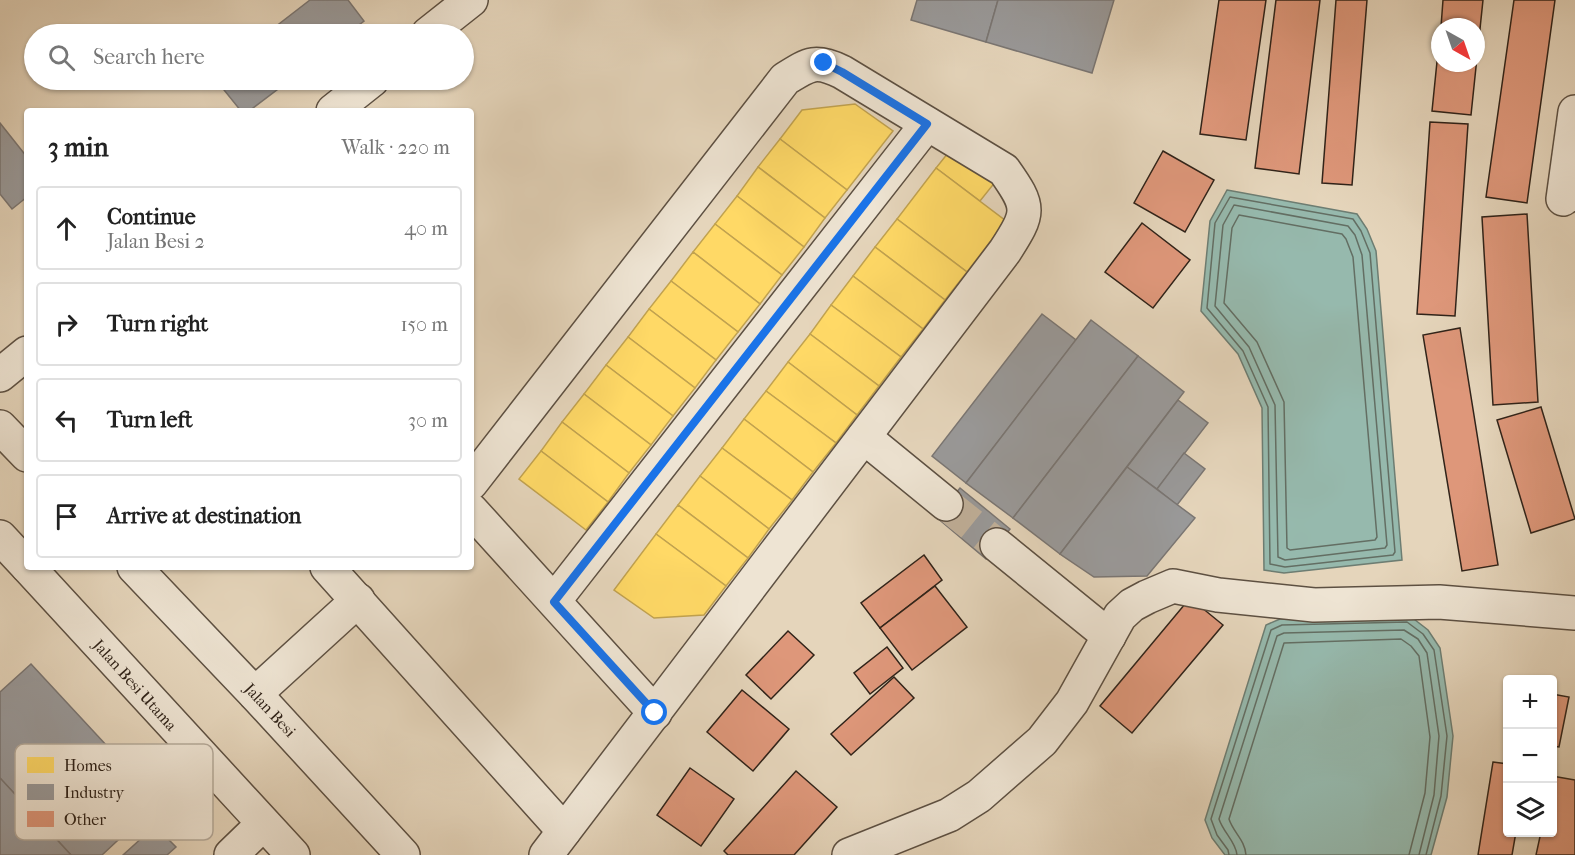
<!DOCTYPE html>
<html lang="en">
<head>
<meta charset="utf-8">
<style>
	:root { --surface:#fff; --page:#f2f2f2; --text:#222; --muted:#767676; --line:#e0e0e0 }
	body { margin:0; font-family:"IM FELL French Canon",serif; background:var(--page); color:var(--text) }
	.controls { position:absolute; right:18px; bottom:18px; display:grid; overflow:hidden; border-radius:6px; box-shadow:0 2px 4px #0004 }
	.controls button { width:54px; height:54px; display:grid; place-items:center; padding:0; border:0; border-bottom:2px solid var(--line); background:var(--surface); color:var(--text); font:30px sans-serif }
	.compass { position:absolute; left:1431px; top:18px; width:54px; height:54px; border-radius:50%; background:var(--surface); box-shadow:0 2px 4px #0004; rotate:140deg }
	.stop { position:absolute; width:18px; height:18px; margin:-14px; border:4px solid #1a73e8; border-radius:50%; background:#fff }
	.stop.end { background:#1a73e8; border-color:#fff; box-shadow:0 2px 6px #0008 }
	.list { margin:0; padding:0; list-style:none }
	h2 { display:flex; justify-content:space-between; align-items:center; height:78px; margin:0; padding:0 24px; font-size:26px }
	h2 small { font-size:20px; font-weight:400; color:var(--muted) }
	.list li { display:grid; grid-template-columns:39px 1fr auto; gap:18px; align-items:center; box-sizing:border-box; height:84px; margin:0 12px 12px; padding:0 12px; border:2px solid var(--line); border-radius:6px }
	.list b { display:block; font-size:22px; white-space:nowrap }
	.list p { margin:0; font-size:20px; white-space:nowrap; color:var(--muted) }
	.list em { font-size:20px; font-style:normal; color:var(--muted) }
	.icon { flex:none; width:33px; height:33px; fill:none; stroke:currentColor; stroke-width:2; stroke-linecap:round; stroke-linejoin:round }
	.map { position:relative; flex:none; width:1575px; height:855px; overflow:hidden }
	.search { position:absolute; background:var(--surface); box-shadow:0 2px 4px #0004; left:24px; top:24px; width:450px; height:66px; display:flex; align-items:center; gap:15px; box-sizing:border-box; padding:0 21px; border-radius:33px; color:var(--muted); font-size:22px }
	.panel { position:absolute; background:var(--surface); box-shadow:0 2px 4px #0004; left:24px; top:108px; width:450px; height:462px; border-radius:6px }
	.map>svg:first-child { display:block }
	.water { fill:#96b9ad; stroke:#6d7d72; stroke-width:1.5 }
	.homes { fill:#ffd966; stroke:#c1a24f; stroke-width:1.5 }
	.industry { fill:#999; stroke:#7a7673; stroke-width:1.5 }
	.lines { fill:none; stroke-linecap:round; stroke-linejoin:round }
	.shore { stroke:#636e63; stroke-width:1.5 }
	.building { fill:#de977a; stroke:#302319; stroke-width:1.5 }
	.minor-tunnel { stroke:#c1b19b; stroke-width:33; stroke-dasharray:33 16; stroke-linecap:butt }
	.minor-casing { stroke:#5d5042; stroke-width:36 }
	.minor { stroke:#eee4d3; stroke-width:33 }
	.route { stroke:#1a73e8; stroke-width:8 }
	.labels { text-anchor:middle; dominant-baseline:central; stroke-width:6; stroke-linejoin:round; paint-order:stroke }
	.street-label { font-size:16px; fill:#302319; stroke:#eee4d3 }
	.key { fill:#eee4d3; stroke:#b5aa9b; stroke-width:1.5 }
	.key-label { font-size:16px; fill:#302319 }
</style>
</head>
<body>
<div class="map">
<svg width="1575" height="855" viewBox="0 0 1575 855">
	<rect width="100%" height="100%" fill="#e5d5bb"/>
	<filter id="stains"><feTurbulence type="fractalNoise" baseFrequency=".00333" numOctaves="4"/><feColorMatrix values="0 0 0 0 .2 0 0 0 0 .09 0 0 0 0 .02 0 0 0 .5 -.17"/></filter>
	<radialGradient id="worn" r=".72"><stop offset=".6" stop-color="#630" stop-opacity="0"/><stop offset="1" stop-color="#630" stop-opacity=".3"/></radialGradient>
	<!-- water -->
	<g class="water">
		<path d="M1227,190L1357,214L1367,229L1376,251L1402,560L1284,573L1264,570L1262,408L1238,354L1201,311L1210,221Z"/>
		<path d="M1410,616L1428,630L1440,648L1453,736L1447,797L1431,855H1225L1212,838L1205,820L1266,625L1280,619Z"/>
	</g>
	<!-- homes -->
	<g class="homes">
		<path d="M855,104L893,131L847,190L780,139L802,110Z"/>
		<path d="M780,139L847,190L825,218L758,167Z"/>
		<path d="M952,148L996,181L980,201L936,168Z"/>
		<path d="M758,167L825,218L804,247L737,196Z"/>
		<path d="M936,168L1006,221L967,272L897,219Z"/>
		<path d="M737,196L804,247L782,275L715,224Z"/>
		<path d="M897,219L967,272L945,300L875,247Z"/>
		<path d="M715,224L782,275L760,304L693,252Z"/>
		<path d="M875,247L945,300L923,329L853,276Z"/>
		<path d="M693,252L760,304L738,332L671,281Z"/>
		<path d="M853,276L923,329L901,357L831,305Z"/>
		<path d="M671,281L738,332L716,360L649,309Z"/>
		<path d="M831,305L901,357L879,386L810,334Z"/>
		<path d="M649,309L716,360L695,388L628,337Z"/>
		<path d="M810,334L879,386L857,415L788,362Z"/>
		<path d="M628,337L695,388L673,416L606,365Z"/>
		<path d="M788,362L857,415L836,443L766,391Z"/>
		<path d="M606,365L673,416L651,445L584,394Z"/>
		<path d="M766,391L836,443L813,472L744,419Z"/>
		<path d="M584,394L651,445L629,473L562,422Z"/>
		<path d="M744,419L813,472L792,500L722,448Z"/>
		<path d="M562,422L629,473L608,502L541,451Z"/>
		<path d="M722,448L792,500L769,529L700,476Z"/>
		<path d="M541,451L608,502L586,530L519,479Z"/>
		<path d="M700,476L769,529L748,558L678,505Z"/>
		<path d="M678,505L748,558L726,586L656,534Z"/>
		<path d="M656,534L726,586L704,615L654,618L614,590Z"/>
	</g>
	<!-- industry -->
	<g class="industry">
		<path d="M310,0H348L364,21L347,34H266Z"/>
		<path d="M917,0H998L986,42L911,20Z"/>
		<path d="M998,0H1114L1092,73L986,42Z"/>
		<path d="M216,80H290L249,111H241Z"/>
		<path d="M0,123L27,157V197L12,209L0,194Z"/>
		<path d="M1042,314L1076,340L966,483L932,456Z"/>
		<path d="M1091,320L1138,356L1013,518L966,483Z"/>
		<path d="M1138,356L1184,392L1060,554L1013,518Z"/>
		<path d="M1178,400L1208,423L1157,489L1127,467Z"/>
		<path d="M1184,453L1205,469L1177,505L1157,489Z"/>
		<path d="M1127,467L1195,518L1147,576L1094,577L1060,554Z"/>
		<path d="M960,488L1010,529L986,559L936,517Z"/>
		<path d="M31,664L159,802L102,855H71L0,778V692Z"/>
		<path d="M0,778L71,855H0Z"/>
		<path d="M155,826L176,847L167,855H123Z"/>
	</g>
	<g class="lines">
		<!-- shore -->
		<g class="shore">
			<path d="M1230,197L1353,219L1361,231L1370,253L1395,552L1393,555L1285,567L1270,564L1268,407L1243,351L1207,308L1215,223Z"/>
			<path d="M1234,205L1348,226L1355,235L1362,255L1387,545L1385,548L1285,560L1278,557L1275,405L1249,347L1215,306L1223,225Z"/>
			<path d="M1239,215L1342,234L1346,239L1353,257L1377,537L1375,540L1290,550L1287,548L1284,402L1257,342L1224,303L1232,228Z"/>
			<path d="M1229,855L1228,850L1217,835L1211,819L1271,630L1282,625L1407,622L1423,634L1434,650L1447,736L1441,796L1426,855"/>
			<path d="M1237,855C1236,842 1223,832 1219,819L1277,636L1284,633L1404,630L1418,639L1427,653L1439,736L1434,795L1419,855"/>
			<path d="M1246,855C1245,840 1233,832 1229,819L1284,643L1401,639L1411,646L1419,656L1430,737L1425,793L1409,855"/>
		</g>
	</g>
	<!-- building -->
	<g class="building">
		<path d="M1219,0H1266L1246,140L1200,134Z"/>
		<path d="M1276,0H1320L1299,174L1255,168Z"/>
		<path d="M1336,0H1367L1352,185L1322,183Z"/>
		<path d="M1443,0H1483L1471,115L1432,111L1440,32V63H1476V27H1441Z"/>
		<path d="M1514,0H1555L1527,203L1486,197Z"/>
		<path d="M1430,122L1468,124L1455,316L1417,314Z"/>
		<path d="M1163,151L1214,180L1185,232L1134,203Z"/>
		<path d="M1527,214L1538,402L1493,405L1482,217Z"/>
		<path d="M1142,223L1190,260L1153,308L1105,272Z"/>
		<path d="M1460,328L1498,565L1462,571L1423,335Z"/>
		<path d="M1541,407L1575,519L1531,533L1497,420Z"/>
		<path d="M924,555L942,580L880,628L861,603Z"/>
		<path d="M935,586L967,627L912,670L880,628Z"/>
		<path d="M1190,598L1223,625L1132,733L1100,706Z"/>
		<path d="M788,631L814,655L771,699L746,675Z"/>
		<path d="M887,647L903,668L870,694L854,673Z"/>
		<path d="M894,677L914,698L851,755L831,734Z"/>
		<path d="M742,690L789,729L753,771L707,732Z"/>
		<path d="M1552,694L1569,697L1559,747L1552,746Z"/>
		<path d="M1493,762L1508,764V832H1516L1512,855H1478Z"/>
		<path d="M690,768L734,799L701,846L657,815Z"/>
		<path d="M796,771L837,807L794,855H728L724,851Z"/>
		<path d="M1552,776L1575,780V855H1536L1541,832H1552Z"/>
	</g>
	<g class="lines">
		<!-- minor-tunnel -->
		<path class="minor-tunnel" d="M946,504L997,545"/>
		<!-- minor casing -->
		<g class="minor-casing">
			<g id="minor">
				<path d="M428,34L471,0"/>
				<path d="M333,111L372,80"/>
				<path d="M1563,199L1575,112"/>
				<path d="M0,375L27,353"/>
				<path d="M0,427L27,455"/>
				<path d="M864,437L946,504"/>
				<path d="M471,483L785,79C809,64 815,59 842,72L1004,170C1031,208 1030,212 1005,251L546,855"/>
				<path d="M471,510L655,713"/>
				<path d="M0,537L27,566"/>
				<path d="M997,545L1109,636"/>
				<path d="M28,567L293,855"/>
				<path d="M134,567L255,694L403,855"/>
				<path d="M327,567L564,831"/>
				<path d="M554,601L927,124"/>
				<path d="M255,694L358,600"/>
				<path d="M231,855L263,824"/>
				<path d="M849,855L949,815L979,796L1042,741L1072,702L1120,616L1132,605L1147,597L1173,586L1218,595L1314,605L1439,602L1575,613"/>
			</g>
		</g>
		<!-- minor -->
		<use href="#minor" class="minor"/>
	</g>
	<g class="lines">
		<!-- route -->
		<path class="route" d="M655,713L554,602L927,124L842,72L824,63"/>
	</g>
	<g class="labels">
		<!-- street labels -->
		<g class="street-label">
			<text transform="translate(135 685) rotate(48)">Jalan Besi Utama</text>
			<text transform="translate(270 710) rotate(47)">Jalan Besi</text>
		</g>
	</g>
	<!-- legend -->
	<rect x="15" y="744" width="198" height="96" rx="9" class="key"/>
	<rect x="27" y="757" width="27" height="16" fill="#ffd966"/>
	<rect x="27" y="784" width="27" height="16" fill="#999"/>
	<rect x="27" y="811" width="27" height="16" fill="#de977a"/>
	<g class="key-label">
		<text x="64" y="771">Homes</text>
		<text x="64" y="798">Industry</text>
		<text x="64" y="825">Other</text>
	</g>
	<rect width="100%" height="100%" filter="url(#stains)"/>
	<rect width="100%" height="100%" fill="url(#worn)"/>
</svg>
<div class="controls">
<button>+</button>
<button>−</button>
<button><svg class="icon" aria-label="layers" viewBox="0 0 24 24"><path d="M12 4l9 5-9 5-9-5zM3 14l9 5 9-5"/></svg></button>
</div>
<svg class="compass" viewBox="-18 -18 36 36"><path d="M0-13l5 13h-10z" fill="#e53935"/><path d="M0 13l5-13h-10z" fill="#767676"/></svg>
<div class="stop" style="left:655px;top:713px"></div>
<div class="stop end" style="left:824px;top:63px"></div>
<div class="search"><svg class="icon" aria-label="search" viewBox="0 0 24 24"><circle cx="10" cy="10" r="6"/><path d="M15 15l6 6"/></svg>Search here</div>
<section class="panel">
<h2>3 min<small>Walk · 220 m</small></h2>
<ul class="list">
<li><svg class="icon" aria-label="ahead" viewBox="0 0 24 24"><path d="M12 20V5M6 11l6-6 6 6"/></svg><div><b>Continue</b><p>Jalan Besi 2</p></div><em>40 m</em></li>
<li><svg class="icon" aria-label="right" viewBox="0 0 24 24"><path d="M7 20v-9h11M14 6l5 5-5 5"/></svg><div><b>Turn right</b></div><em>150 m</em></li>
<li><svg class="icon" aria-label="left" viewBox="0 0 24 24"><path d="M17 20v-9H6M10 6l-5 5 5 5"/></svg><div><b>Turn left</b></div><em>30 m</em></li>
<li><svg class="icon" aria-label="arrive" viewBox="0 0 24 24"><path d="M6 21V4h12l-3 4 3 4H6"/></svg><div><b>Arrive at destination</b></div></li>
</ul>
</section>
</div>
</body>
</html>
